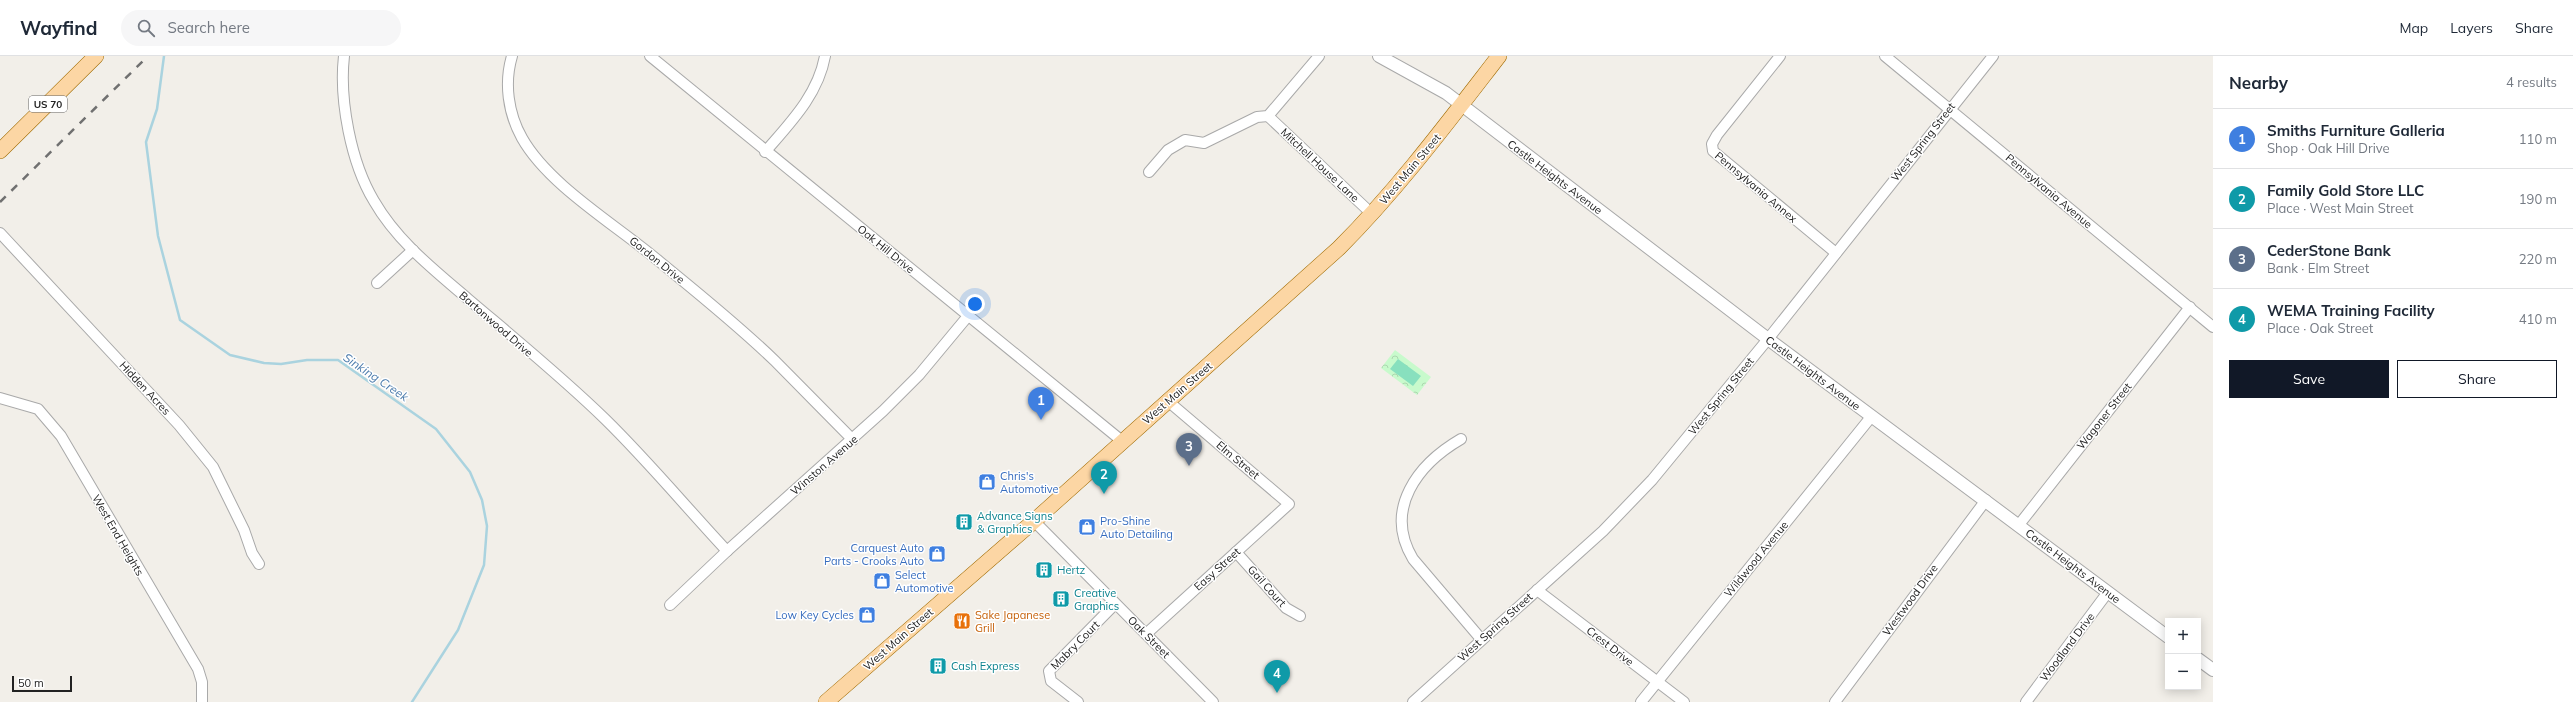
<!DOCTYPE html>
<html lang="en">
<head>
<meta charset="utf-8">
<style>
	:root { --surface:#fff; --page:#f6f6f7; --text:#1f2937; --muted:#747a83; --line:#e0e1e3; --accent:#111827 }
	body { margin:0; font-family:Mulish,sans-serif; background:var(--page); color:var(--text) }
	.controls { position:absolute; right:12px; bottom:12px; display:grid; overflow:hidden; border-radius:0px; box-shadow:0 2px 10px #0003 }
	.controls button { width:36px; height:36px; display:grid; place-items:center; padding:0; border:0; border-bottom:1px solid var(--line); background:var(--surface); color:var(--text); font:20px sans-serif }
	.scale { position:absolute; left:12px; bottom:10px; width:60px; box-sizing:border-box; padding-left:4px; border:2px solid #222; border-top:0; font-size:11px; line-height:14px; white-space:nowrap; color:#222; -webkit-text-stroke:3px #fff; paint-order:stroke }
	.you { position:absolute; left:975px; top:248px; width:14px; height:14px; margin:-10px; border:3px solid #fff; border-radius:50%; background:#1a73e8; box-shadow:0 0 0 6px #1a73e833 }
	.badge { display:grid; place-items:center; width:26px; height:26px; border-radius:50%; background:var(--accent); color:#fff; font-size:13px; font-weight:700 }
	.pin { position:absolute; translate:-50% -33px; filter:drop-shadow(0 1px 2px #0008) }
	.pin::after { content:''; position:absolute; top:21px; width:14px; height:12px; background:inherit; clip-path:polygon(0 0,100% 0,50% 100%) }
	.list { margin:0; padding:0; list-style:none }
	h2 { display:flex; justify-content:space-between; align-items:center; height:52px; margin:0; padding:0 16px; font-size:17px }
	h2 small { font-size:13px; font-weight:400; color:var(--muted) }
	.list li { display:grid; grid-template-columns:26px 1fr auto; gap:12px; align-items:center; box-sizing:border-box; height:60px; padding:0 16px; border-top:1px solid var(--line) }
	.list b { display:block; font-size:15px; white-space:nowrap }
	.list p { margin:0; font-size:13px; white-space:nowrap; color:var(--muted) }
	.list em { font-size:13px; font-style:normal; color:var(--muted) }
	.actions { display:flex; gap:8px; padding:12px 16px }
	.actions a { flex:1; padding:9px 0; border:1px solid var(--accent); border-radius:0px; text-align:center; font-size:14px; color:var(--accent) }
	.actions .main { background:var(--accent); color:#fff }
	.icon { flex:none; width:22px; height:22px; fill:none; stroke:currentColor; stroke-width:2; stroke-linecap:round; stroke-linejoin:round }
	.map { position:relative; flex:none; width:2213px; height:646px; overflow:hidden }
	header { display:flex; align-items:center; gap:24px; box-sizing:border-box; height:56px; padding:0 20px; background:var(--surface); border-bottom:1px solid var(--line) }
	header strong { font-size:19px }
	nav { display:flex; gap:22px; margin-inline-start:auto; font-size:14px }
	.search { width:280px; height:36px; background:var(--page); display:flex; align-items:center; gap:10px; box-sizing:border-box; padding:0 14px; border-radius:22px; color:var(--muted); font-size:15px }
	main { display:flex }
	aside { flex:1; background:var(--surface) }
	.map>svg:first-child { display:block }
	.park { fill:url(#park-crowns) }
	.pitch { fill:#88e0be }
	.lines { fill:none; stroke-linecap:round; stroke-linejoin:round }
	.stream { stroke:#aad3df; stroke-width:2.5 }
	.minor-casing { stroke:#a9a9a9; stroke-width:12 }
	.tertiary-casing { stroke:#a9a9a9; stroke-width:14 }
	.primary-casing { stroke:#a06b00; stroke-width:16 }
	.minor { stroke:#fff; stroke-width:10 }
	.tertiary { stroke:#fff; stroke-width:12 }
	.primary { stroke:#fcd6a4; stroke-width:15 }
	.rail { stroke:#707070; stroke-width:2.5; stroke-dasharray:8 8; stroke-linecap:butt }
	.labels { text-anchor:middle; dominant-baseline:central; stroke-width:3; stroke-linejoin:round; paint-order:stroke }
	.shield { fill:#fff; stroke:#646464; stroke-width:1 }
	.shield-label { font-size:10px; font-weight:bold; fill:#222 }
	.street-label { font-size:11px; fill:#222; stroke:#fff }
	.shop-label { font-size:11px; fill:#366cbe; stroke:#fff; text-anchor:start }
	.culture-label { font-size:11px; fill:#0d838f; stroke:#fff; text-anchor:start }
	.food-label { font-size:11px; fill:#c56008; stroke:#fff; text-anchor:start }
	.water-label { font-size:12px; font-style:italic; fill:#4a7aab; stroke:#fff }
</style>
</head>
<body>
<header>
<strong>Wayfind</strong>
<div class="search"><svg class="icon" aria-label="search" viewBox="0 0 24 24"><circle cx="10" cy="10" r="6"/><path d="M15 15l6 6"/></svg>Search here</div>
<nav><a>Map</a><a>Layers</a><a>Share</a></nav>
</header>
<main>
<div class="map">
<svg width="2213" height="646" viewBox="0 0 2213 646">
	<defs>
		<pattern id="park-crowns" width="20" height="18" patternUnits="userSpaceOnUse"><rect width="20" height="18" fill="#c8facc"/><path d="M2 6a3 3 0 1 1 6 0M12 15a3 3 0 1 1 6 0" fill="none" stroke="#acd6af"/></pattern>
	</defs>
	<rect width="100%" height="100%" fill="#f2efe9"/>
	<!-- park -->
	<path class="park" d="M1395,294L1431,321L1417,339L1381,312Z"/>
	<!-- pitch -->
	<path class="pitch" d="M1398,303L1421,320L1413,330L1390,313Z"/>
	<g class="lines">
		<!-- stream -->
		<path class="stream" d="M164,0L157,53L146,86L158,180L180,264L230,299L264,307L281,308L307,304H338L436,373L470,416L482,444L487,470L484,509L458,574L412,646"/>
		<!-- minor casing -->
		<g class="minor-casing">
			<g id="minor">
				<path d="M344,0C339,44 351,107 374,145C397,185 433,213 468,243C514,282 562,321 605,363C648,405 686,451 727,495"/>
				<path d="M512,0C504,27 508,57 522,82C549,130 618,170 660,206C699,238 739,270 775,305C801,331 827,358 853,384"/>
				<path d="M650,0L1122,385"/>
				<path d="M1780,0L1717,79L1712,88L1713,95L1836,197"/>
				<path d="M1885,0L2213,271"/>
				<path d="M1268,60L1372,158"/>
				<path d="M765,96C790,67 818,39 825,0"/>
				<path d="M1149,116L1168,94L1185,84L1204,87L1257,61L1268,60L1319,0"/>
				<path d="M0,177L179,369L213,411L244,474L252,497L259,508"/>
				<path d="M377,227L413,194"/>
				<path d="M0,342L38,353L61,380L198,613L202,626V646"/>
				<path d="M1461,383C1418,408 1383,453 1413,503L1481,583"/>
				<path d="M1034,465L1213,646"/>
				<path d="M2018,470L2190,251"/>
				<path d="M1236,496L1286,552L1300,560"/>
				<path d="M1537,534L1684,646"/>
				<path d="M670,549L727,495L883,355L919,319L968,260"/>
				<path d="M1146,578L1289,448L1169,346"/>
				<path d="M1078,646L1051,625L1049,615L1115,548"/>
				<path d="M1413,646L1603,475L1652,424L1768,283L1993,0"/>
				<path d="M1641,646L1871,361"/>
				<path d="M1835,646L1986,444"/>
				<path d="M2026,646L2108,536"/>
			</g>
		</g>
		<!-- tertiary casing -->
		<g class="tertiary-casing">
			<g id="tertiary">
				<path d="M1379,0L1446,37L1768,283L2168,581"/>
				<path d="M2198,603L2213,614"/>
			</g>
		</g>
		<!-- primary casing -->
		<g class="primary-casing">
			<g id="primary">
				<path d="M0,95L96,0"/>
				<path d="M826,646L1034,465L1339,192C1398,133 1448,66 1499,0"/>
			</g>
		</g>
		<!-- minor -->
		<use href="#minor" class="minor"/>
		<!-- tertiary -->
		<use href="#tertiary" class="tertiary"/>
		<!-- primary -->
		<use href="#primary" class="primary"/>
		<!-- rail -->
		<path class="rail" d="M0,146L148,0"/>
	</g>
	<!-- icons -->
	<defs>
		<g id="shop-square" transform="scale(0.9)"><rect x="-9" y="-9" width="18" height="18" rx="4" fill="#3f7fe0" stroke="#fff"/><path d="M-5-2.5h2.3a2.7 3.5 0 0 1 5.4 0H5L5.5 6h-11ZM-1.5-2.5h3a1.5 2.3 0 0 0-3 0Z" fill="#fff"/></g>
		<g id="building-square" transform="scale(0.9)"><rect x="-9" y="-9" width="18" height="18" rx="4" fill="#0f9aa8" stroke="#fff"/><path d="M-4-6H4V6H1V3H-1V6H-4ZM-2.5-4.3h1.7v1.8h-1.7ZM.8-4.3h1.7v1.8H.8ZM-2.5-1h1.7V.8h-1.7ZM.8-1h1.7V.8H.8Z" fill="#fff"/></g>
		<g id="restaurant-square" transform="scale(0.9)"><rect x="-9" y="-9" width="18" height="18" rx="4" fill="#e8710a" stroke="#fff"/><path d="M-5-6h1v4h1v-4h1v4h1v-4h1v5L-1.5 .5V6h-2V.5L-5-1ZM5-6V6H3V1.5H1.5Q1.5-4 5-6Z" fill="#fff"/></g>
	</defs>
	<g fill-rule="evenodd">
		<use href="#shop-square" x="987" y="426"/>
		<use href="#building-square" x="964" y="466"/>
		<use href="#shop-square" x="1087" y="471"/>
		<use href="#shop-square" x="937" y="498"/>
		<use href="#building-square" x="1044" y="514"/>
		<use href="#shop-square" x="882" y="525"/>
		<use href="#building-square" x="1061" y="543"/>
		<use href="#shop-square" x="867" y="559"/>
		<use href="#restaurant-square" x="962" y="565"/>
		<use href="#building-square" x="938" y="610"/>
	</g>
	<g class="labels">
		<!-- shield labels -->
		<rect class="shield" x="29" y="40" width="38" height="16" rx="3"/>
		<g class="shield-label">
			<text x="48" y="48">US 70</text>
		</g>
		<!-- street labels -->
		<g class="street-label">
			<text transform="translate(1923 86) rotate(-52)">West Spring Street</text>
			<text transform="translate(1320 109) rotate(43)">Mitchell House Lane</text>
			<text transform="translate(1410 113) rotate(-50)">West Main Street</text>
			<text transform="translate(1555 121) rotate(37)">Castle Heights Avenue</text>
			<text transform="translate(1756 131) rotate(40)">Pennsylvania Annex</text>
			<text transform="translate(2049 135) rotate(40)">Pennsylvania Avenue</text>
			<text transform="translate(886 193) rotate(39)">Oak Hill Drive</text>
			<text transform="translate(657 204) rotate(39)">Gordon Drive</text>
			<text transform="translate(496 268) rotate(41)">Bartonwood Drive</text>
			<text transform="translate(1813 317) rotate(37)">Castle Heights Avenue</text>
			<text transform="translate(145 332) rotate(47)">Hidden Acres</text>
			<text transform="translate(1177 337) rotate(-41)">West Main Street</text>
			<text transform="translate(1721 340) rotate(-51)">West Spring Street</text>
			<text transform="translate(2104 360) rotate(-52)">Wagoner Street</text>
			<text transform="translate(1238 404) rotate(40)">Elm Street</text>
			<text transform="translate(824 409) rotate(-41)">Winston Avenue</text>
			<text transform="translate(118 479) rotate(60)">West End Heights</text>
			<text transform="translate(1756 503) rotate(-51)">Wildwood Avenue</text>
			<text transform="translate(2073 510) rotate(37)">Castle Heights Avenue</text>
			<text transform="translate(1217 513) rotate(-42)">Easy Street</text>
			<text transform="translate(1267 530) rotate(48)">Gail Court</text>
			<text transform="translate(1910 544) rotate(-54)">Westwood Drive</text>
			<text transform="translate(1495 571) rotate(-42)">West Spring Street</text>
			<text transform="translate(1149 581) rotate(45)">Oak Street</text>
			<text transform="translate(898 583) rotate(-41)">West Main Street</text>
			<text transform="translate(1075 589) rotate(-45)">Mabry Court</text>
			<text transform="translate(1610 590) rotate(38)">Crest Drive</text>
			<text transform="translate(2067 591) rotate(-53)">Woodland Drive</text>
		</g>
		<!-- shop labels -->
		<g class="shop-label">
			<text x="1000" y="420">Chris's<tspan x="1000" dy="13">Automotive</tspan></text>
			<text x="1100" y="465">Pro-Shine<tspan x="1100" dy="13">Auto Detailing</tspan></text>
			<text x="924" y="492" text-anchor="end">Carquest Auto<tspan x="924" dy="13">Parts - Crooks Auto</tspan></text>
			<text x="895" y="519">Select<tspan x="895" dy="13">Automotive</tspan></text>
			<text x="854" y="559" text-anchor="end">Low Key Cycles</text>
		</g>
		<!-- culture labels -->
		<g class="culture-label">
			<text x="977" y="460">Advance Signs<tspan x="977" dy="13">&amp; Graphics</tspan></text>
			<text x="1057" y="514">Hertz</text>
			<text x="1074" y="537">Creative<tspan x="1074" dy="13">Graphics</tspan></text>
			<text x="951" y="610">Cash Express</text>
		</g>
		<!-- food labels -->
		<g class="food-label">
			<text x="975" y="559">Sake Japanese<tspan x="975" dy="13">Grill</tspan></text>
		</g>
		<!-- water labels -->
		<g class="water-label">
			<text transform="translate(376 321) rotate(34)">Sinking Creek</text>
		</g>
	</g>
</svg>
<div class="controls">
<button>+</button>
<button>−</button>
</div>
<div class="scale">50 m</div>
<div class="you"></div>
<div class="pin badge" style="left:1041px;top:364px;background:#3f7fe0">1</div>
<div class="pin badge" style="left:1104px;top:438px;background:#0f9aa8">2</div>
<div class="pin badge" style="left:1189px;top:410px;background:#5c6f8a">3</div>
<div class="pin badge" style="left:1277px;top:637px;background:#0f9aa8">4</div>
</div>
<aside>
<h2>Nearby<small>4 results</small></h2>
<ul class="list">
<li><span class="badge" style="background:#3f7fe0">1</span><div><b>Smiths Furniture Galleria</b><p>Shop · Oak Hill Drive</p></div><em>110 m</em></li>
<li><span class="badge" style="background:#0f9aa8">2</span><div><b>Family Gold Store LLC</b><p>Place · West Main Street</p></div><em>190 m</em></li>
<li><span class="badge" style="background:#5c6f8a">3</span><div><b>CederStone Bank</b><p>Bank · Elm Street</p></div><em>220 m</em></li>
<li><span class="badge" style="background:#0f9aa8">4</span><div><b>WEMA Training Facility</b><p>Place · Oak Street</p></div><em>410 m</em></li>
</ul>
<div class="actions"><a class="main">Save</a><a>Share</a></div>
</aside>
</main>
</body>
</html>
